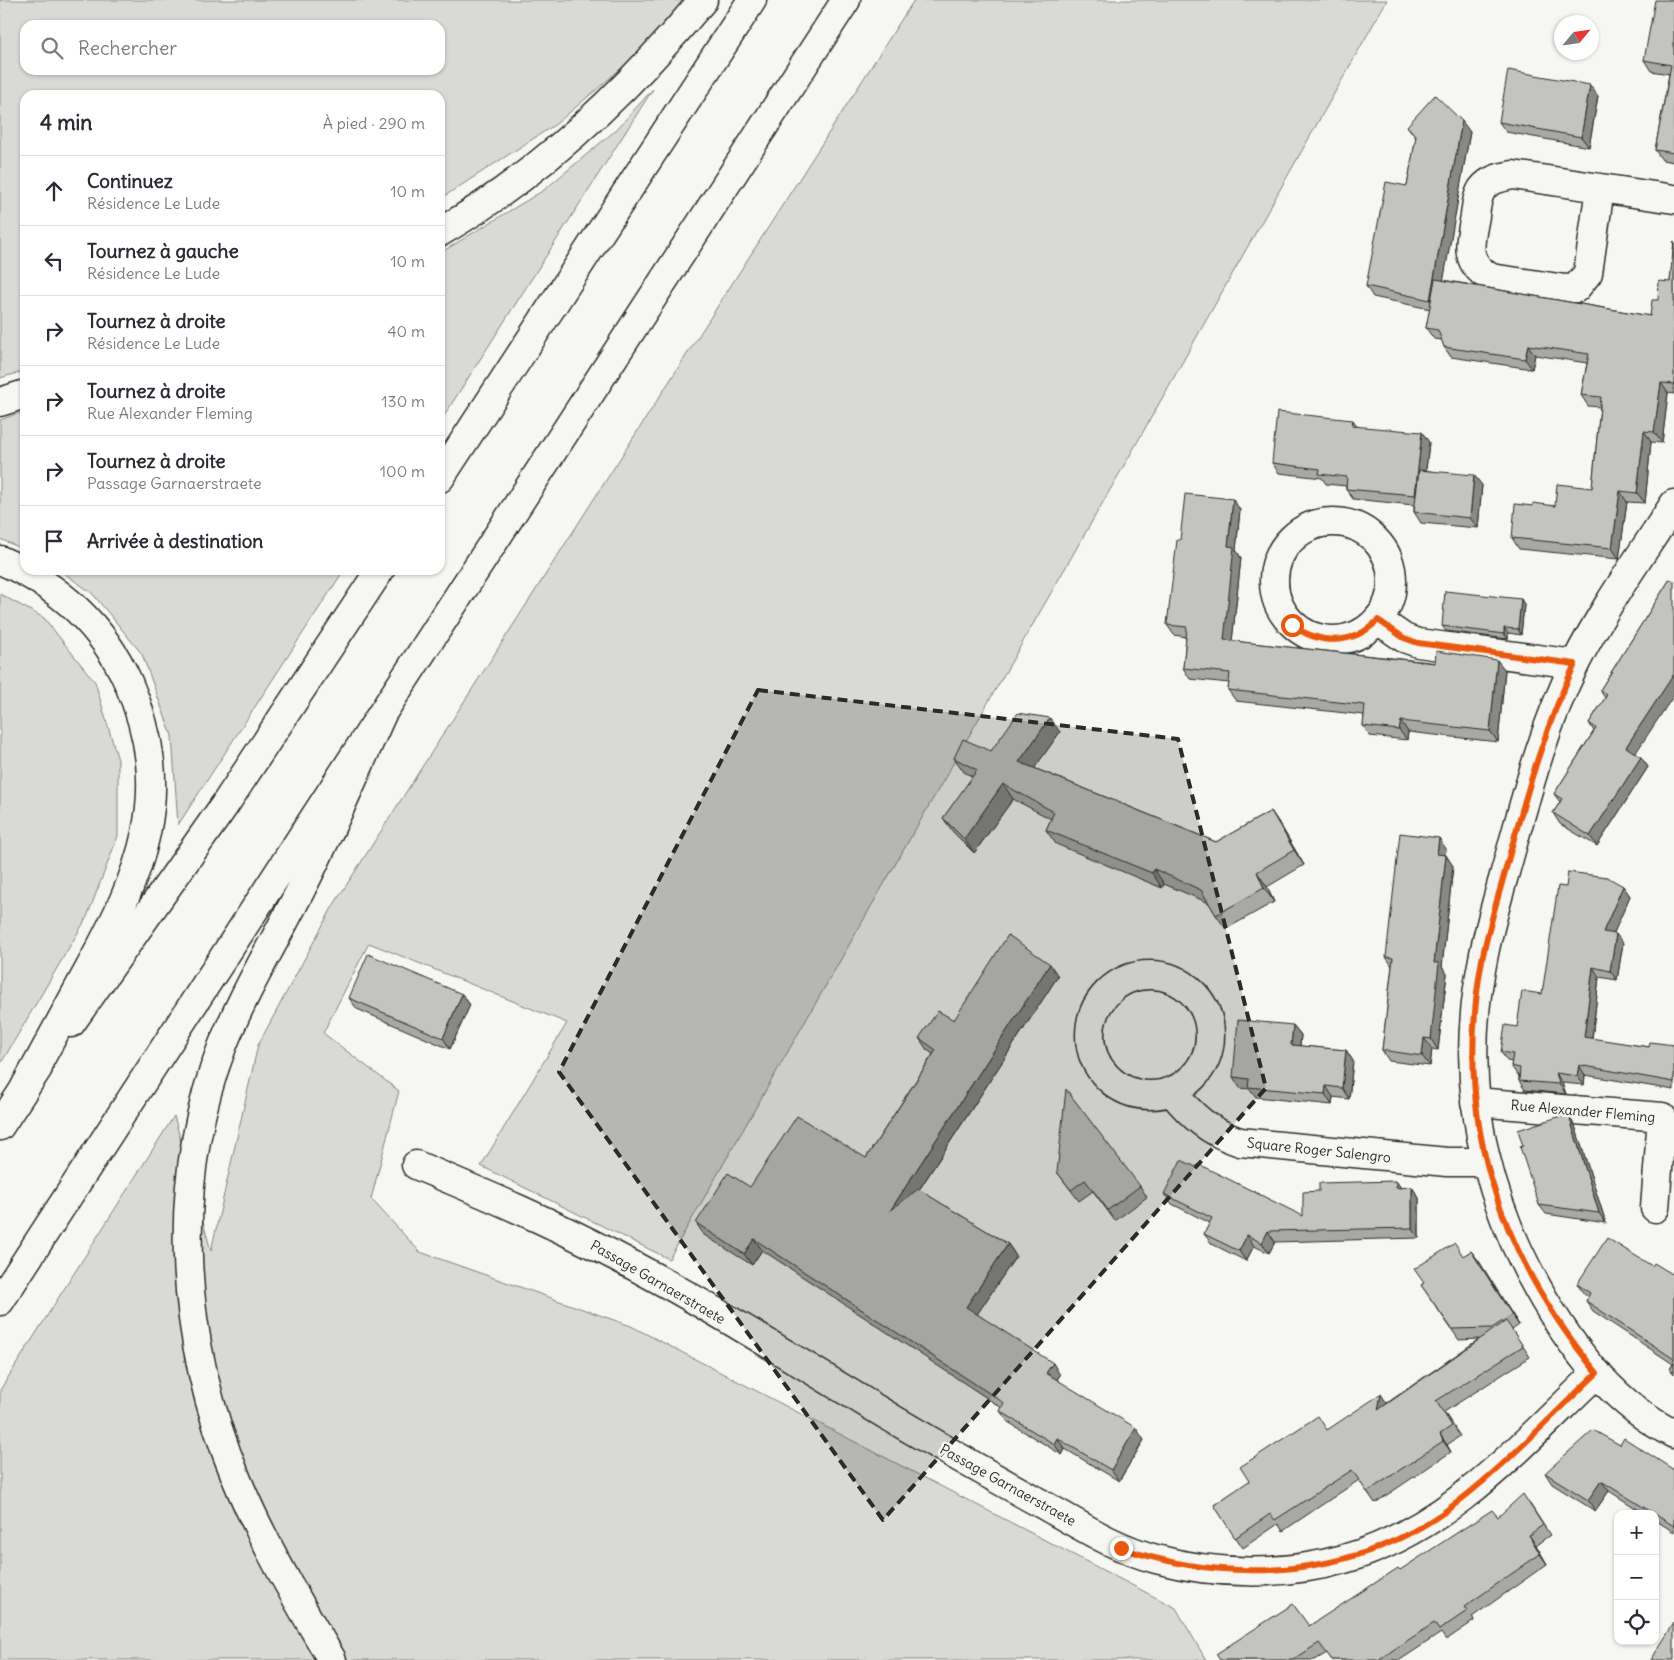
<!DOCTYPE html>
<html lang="fr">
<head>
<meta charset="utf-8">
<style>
	:root { --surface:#fff; --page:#f7f7f7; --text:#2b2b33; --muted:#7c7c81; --line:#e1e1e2 }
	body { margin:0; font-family:Delius,sans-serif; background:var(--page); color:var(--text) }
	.controls { position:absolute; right:15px; bottom:15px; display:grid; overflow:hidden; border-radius:10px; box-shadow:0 1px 4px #0004 }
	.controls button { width:45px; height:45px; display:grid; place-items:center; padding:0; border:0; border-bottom:1px solid var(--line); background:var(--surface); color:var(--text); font:25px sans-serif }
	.compass { position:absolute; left:1554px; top:15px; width:45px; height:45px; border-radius:50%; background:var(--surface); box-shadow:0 1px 4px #0004; rotate:61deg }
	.stop { position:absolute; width:15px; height:15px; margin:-11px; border:4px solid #ea580c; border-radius:50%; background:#fff }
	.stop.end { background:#ea580c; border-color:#fff; box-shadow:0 1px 5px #0008 }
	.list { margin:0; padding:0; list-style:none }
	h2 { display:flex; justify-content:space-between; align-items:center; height:65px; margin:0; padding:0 20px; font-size:21px }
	h2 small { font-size:16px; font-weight:400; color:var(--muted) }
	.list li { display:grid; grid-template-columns:32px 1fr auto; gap:15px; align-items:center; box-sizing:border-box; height:70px; padding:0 20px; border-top:1px solid var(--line) }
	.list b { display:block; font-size:19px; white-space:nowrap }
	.list p { margin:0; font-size:16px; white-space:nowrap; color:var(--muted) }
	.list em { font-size:16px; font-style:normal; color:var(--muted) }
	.icon { flex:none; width:28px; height:28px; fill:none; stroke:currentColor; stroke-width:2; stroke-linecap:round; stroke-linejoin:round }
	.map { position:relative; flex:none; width:1674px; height:1660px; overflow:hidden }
	.search { position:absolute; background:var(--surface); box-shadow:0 1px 4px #0004; left:20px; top:20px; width:425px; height:55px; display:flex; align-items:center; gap:12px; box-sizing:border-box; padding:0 18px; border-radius:15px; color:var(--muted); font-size:19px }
	.panel { position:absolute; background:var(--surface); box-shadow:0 1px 4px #0004; left:20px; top:90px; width:425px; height:485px; border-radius:15px }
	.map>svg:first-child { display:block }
	.green { fill:#d9d9d5; stroke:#828280; fill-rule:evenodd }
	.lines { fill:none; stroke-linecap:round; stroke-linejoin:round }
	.minor-casing { stroke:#2b2b2b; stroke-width:31 }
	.primary-casing { stroke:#2b2b2b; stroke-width:31 }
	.motorway-casing { stroke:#2b2b2b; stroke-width:31 }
	.minor { stroke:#f6f6f2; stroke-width:28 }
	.primary { stroke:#f6f6f2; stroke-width:28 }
	.motorway { stroke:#f6f6f2; stroke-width:28 }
	.wall { fill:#a8a8a5; stroke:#2b2b2b }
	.shaded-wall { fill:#888886; stroke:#2b2b2b }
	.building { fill:#c3c3c0; stroke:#2b2b2b }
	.route { stroke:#ea580c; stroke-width:6 }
	.marked { fill:#2b2b2b; fill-opacity:0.2; stroke:#2b2b2b; stroke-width:4; stroke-dasharray:10 6; stroke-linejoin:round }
	.labels { text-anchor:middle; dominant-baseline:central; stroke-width:5; stroke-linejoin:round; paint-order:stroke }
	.street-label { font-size:14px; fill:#2b2b2b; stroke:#f6f6f2 }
</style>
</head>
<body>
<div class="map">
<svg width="1674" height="1660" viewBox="0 0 1674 1660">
	<rect width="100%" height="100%" fill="#f6f6f2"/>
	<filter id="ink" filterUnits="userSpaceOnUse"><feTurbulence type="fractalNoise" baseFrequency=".02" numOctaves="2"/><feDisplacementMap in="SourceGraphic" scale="10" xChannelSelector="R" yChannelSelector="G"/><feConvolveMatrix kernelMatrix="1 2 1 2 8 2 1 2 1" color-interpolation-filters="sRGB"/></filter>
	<g filter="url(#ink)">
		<!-- green -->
		<g class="green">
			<path d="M0,0H684L631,60L556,124L440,199V95H25V371L0,378ZM25,25H440V70H25Z"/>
			<path d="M914,0H1387L1130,455L669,1259L481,1166L567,1023L369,943L323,1033L399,1091L371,1199L420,1252L631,1326L1176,1608L1206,1660H0V1390L174,1116L211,1251L258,1045L333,906Z"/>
			<path d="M653,89L440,422V253L544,190L616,130Z"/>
			<path d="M25,411V550L0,539V420Z"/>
			<path d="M59,570H344L178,825L172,736L142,654L92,593Z"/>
			<path d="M0,594L44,618L95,682L118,760V836L87,917L0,1065Z"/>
		</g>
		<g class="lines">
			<!-- minor casing -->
			<g class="minor-casing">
				<g id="minor">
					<path d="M1600,188L1588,273L1576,288L1565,289L1491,278C1463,262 1470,243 1475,216C1476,207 1477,197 1482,189C1489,179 1502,177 1513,175L1674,199"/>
					<path d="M1674,504C1640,557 1603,608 1575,664C1546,722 1529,785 1512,847C1502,884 1490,921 1483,959C1459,1075 1479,1183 1537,1287C1569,1345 1613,1404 1674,1434"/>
					<circle cx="1333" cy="581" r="59"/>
					<path d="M1378,620L1404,638L1418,643L1575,664"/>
					<circle cx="1150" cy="1035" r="60"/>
					<path d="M1172,1092C1192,1116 1209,1132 1240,1142L1447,1162H1485"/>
					<path d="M1475,1102L1662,1117L1655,1208"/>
					<path d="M416,1165C485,1194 553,1223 619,1258C713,1307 802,1365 893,1419C942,1448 991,1476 1040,1503C1078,1524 1114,1548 1156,1559C1215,1575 1284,1576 1344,1559C1448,1530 1521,1445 1597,1373"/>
				</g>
			</g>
			<!-- primary casing -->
			<g class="primary-casing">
				<g id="primary">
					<path d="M440,478L752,0"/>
					<path d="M71,1023L224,806L380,570"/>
					<path d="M0,1126L38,1068"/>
					<path d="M0,1301L846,0"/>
				</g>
			</g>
			<!-- motorway casing -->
			<g class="motorway-casing">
				<g id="motorway">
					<path d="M440,232C541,174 629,89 703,0"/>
					<path d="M0,402L25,394"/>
					<path d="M0,560C58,585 102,624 128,682C177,794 141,874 87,973C66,1011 46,1049 25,1087"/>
					<path d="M332,1660C298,1601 263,1543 237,1480C180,1343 169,1186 222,1047C242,996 270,950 295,901C327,841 353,778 381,716"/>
				</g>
			</g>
			<!-- minor -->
			<use href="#minor" class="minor"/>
			<!-- primary -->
			<use href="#primary" class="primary"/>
			<!-- motorway -->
			<use href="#motorway" class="motorway"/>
		</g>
		<!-- wall -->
		<g class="wall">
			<path d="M1674,0V162L1662,160L1655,150L1669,74L1651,71L1644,60Z"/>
			<path d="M1598,96L1589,147L1506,132L1499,122Z"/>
			<path d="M1407,126L1470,132L1443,280L1650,316L1658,300L1670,282L1674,241V394L1668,393L1662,443L1651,442L1645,503L1627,502L1619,559L1519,549L1512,538L1533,506H1555L1592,488L1600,407L1588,406L1581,395L1587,363L1535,355L1532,369L1451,357L1444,347L1442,340L1434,339L1426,328L1430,309L1373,297L1366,286L1407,186L1416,138Z"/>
			<path d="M1358,427L1429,442L1426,470L1482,485L1478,528L1421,523L1414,512V505L1353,499L1346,489V486L1326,484L1322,478L1279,473L1272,463Z"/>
			<path d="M1240,510L1236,550L1241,558L1232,641L1505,670L1498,742L1408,732L1407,740L1370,736L1363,726L1364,715L1236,701L1228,690L1229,683L1190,679L1183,668L1186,637L1174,635L1167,625L1180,540Z"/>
			<path d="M1670,579L1636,753L1648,767L1597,846L1560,824L1553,813L1560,802L1554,794L1594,731L1589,723L1605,698L1600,690Z"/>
			<path d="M1521,599L1524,605L1521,635L1508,633V639L1446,631L1442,626Z"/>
			<path d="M1060,732L1034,768L1216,842L1271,811L1281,826L1304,865L1267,887L1274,902L1226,929L1216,915L1209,903L1164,884L1162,888L1056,844L1046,830L1051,819L1013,799L974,853L953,832L943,818L973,777L964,772L954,758L991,751Z"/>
			<path d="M1439,838L1446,849L1445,855L1453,866L1442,967L1447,974L1438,1050L1432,1049L1430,1066L1389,1061L1382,1050L1392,966L1386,957Z"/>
			<path d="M1623,886L1630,896L1613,934L1623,943L1617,980L1599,977L1592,1039L1649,1047L1674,1045V1090L1585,1075L1584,1085L1562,1083L1566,1094L1525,1090L1519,1081V1076H1518L1511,1066L1512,1062L1507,1061L1501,1052L1517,1027L1542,994L1566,887Z"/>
			<path d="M1058,976L919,1190L1008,1244L1016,1256L977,1314L1060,1375L1057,1380L1144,1440L1119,1481L1065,1449L1062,1455L1008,1422L1000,1411L1002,1408L762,1250L752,1265L704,1235L696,1223L750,1187L866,1158L933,1054L927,1050L919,1038L954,1020Z"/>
			<path d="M462,994L470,1005L450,1049L357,1009L349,998Z"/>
			<path d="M1293,1025L1301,1035L1300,1046L1346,1050L1353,1061L1349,1099L1333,1097L1332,1105L1256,1097L1250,1089L1240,1088L1233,1077Z"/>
			<path d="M1575,1126L1606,1223L1546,1214L1539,1205Z"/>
			<path d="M1057,1172L1140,1186L1147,1197L1115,1221L1093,1191L1079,1201Z"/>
			<path d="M1396,1181L1401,1188L1412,1187L1419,1198V1238L1275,1242L1269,1253L1254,1246L1246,1261L1212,1244L1204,1234L1210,1223L1172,1204L1164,1194L1303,1216L1319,1191Z"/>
			<path d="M1471,1251L1519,1325L1512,1330L1530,1357L1444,1412L1460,1436L1447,1445L1451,1452L1375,1503L1359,1480L1283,1531L1278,1524L1243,1548L1214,1505L1327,1430L1387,1403L1479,1339L1459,1340L1421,1285Z"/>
			<path d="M1652,1266L1674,1275V1374L1670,1369L1673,1364L1593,1311L1586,1301L1588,1297L1584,1294L1577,1284Z"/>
			<path d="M1620,1445L1674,1470V1532L1655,1520V1514H1645L1609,1491L1595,1511L1552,1484L1545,1473Z"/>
			<path d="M1530,1504L1550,1535L1536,1545L1547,1564L1472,1617L1474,1621L1446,1640L1441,1633L1400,1660H1332L1327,1653L1315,1660H1220L1309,1626L1498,1517Z"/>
		</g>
		<!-- shaded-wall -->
		<g class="shaded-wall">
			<path d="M1590,85L1598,96L1589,147L1581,137Z"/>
			<path d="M1462,121L1470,132L1438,311L1430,300Z"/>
			<path d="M1528,345L1535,355L1532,369L1525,359Z"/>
			<path d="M1661,383L1668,393L1662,443L1654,432Z"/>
			<path d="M1353,420L1360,430L1352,426Z"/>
			<path d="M1644,431L1651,442L1645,503L1637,493Z"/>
			<path d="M1422,432L1429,442L1422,506L1415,495Z"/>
			<path d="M1474,475L1482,485L1478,528L1470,518Z"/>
			<path d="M1620,491L1627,502L1619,559L1612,548Z"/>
			<path d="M1233,499L1240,510L1236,550L1241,558L1231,651L1224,640L1228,546Z"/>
			<path d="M1521,599L1524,605L1521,635L1518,629Z"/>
			<path d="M1504,628L1508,633V639L1504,634Z"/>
			<path d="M1497,660L1505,670L1498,742L1490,731Z"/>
			<path d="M1674,674V695L1633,757L1626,747Z"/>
			<path d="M1050,718L1060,732L1029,776L1019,762Z"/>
			<path d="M1401,721L1408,732L1407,740L1399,730Z"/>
			<path d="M1641,757L1648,767L1597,846L1590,836Z"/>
			<path d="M1003,784L1013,799L974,853L964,839Z"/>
			<path d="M1271,811L1281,826L1304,865L1294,850Z"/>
			<path d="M1439,838L1446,849L1444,865L1437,854Z"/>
			<path d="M1446,855L1453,866L1442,967L1447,974L1438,1050L1431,1039L1434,963Z"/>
			<path d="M1154,869L1164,884L1162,888L1152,873Z"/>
			<path d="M1257,872L1267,887L1274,902L1264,888Z"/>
			<path d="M1623,886L1630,896L1610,942L1603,932Z"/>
			<path d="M1616,934L1623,943L1617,980L1610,971Z"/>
			<path d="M1050,964L1058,976L898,1222L890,1211Z"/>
			<path d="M1593,967L1599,977L1591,1047L1584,1037Z"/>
			<path d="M462,994L470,1005L450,1049L443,1038Z"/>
			<path d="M1293,1025L1301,1035L1299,1055L1291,1045Z"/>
			<path d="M1424,1038L1432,1049L1430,1066L1422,1056Z"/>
			<path d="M1346,1050L1353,1061L1349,1099L1342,1088Z"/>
			<path d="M1579,1065L1585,1075L1584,1085L1577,1076Z"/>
			<path d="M1556,1073L1562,1083L1566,1094L1559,1084Z"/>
			<path d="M1326,1086L1333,1097L1332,1105L1325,1094Z"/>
			<path d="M1569,1116L1575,1126L1606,1223L1599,1213Z"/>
			<path d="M1396,1181L1403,1191L1396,1188Z"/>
			<path d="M1412,1187L1419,1198V1238L1412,1228Z"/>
			<path d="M1268,1231L1275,1242L1269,1253L1262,1243Z"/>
			<path d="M1247,1235L1254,1246L1246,1261L1239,1251Z"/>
			<path d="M754,1239L762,1250L752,1265L744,1254Z"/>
			<path d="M1008,1244L1016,1256L974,1319L966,1307Z"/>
			<path d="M1471,1251L1479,1261L1519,1325L1512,1315Z"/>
			<path d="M1053,1363L1060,1375L1054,1384L1046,1373Z"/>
			<path d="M1381,1394L1388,1405L1378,1410Z"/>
			<path d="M1136,1428L1144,1440L1119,1481L1111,1470Z"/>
			<path d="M1440,1434L1447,1445L1451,1452L1443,1441Z"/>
			<path d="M1057,1438L1065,1449L1062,1455L1054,1444Z"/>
			<path d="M1601,1481L1609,1491L1595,1511L1588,1500Z"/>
			<path d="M1529,1535L1536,1545L1547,1564L1540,1554Z"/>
		</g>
		<!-- building -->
		<g class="building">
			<path d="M1655,0H1674V153L1655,150L1671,65L1644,60Z"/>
			<path d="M1508,70L1590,85L1581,137L1499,122Z"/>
			<path d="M1435,95L1462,121L1430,300L1366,286L1386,182L1407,186L1416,136L1407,126Z"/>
			<path d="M1674,241V384L1661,383L1654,432L1644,431L1637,493L1620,491L1612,548L1512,538L1515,504L1533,506V503L1555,506L1557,484L1592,488L1601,397L1581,395L1589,354L1528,345L1525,359L1444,347L1438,330L1426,328L1435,279L1650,316L1652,300H1658L1659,281L1670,282Z"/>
			<path d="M1277,412L1353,420L1352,426L1422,432L1415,495L1346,489L1347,477L1319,474L1320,469L1272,463Z"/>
			<path d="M1419,470L1474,475L1470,518L1414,512Z"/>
			<path d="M1185,494L1233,499L1228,546L1234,547L1224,640L1435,663L1436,651L1497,660L1490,731L1401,721L1399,730L1363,726L1365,705L1228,690L1230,673L1183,668L1187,627L1167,625L1177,540H1180Z"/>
			<path d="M1670,579L1674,581V674L1626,747L1641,757L1590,836L1553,813L1562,799L1554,794L1596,728L1589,723L1607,695L1600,690Z"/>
			<path d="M1445,591L1521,599L1518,629L1504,628V634L1442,626Z"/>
			<path d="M1018,713L1050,718L1019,762L1216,842L1271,811L1294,850L1257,872L1264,888L1216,915L1201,890L1154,869L1152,873L1046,830L1054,812L1003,784L964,839L943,818L977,770L954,758L963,739L991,751Z"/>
			<path d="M1400,833L1439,838L1437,854L1446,855L1434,963H1439L1431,1039L1424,1038L1422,1056L1382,1050L1393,958L1386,957Z"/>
			<path d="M1568,872L1607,877L1623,886L1603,932L1616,934L1610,971L1593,967L1584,1037L1649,1047L1650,1042L1674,1045V1082L1579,1065L1577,1076L1556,1073L1559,1084L1519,1081L1520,1068L1511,1066L1513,1054L1501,1052L1505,1025L1517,1027L1522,991L1542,994L1558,886L1566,887Z"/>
			<path d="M1008,935L1050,964L890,1211L918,1189L1008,1244L966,1307L1053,1363L1046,1373L1136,1428L1111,1470L1057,1438L1054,1444L1000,1411L1004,1403L754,1239L744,1254L696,1223L728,1173L750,1187L797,1116L866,1158L936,1050L919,1038L938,1011L954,1020Z"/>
			<path d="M368,954L462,994L443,1038L349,998Z"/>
			<path d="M1238,1020L1293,1025L1291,1045L1346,1050L1342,1088L1326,1086L1325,1094L1248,1087L1249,1079L1233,1077Z"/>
			<path d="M1066,1089L1140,1186L1108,1210L1085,1180L1071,1190L1057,1172Z"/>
			<path d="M1561,1116H1569L1599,1213L1539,1205L1520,1147L1523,1146L1518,1130Z"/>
			<path d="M1181,1160L1196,1167L1198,1164L1303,1216V1192L1319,1191V1183L1396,1181V1188L1412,1187V1228L1268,1231L1262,1243L1247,1235L1239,1251L1204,1234L1212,1218L1164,1194Z"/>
			<path d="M1607,1238L1652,1266L1654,1263L1674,1275V1359L1586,1301L1590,1293L1577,1284Z"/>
			<path d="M1455,1243L1463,1256L1471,1251L1512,1315L1492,1328L1452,1329L1421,1285L1424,1283L1414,1269Z"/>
			<path d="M1506,1321L1523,1346L1436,1401L1452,1426L1440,1434L1443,1441L1367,1492L1352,1470L1275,1520L1270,1514L1235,1538L1214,1505L1249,1481L1240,1467L1318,1416L1327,1430L1381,1394L1378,1410Z"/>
			<path d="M1674,1363V1371L1670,1369Z"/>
			<path d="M1593,1430L1620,1445L1624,1438L1674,1470V1526L1601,1481L1588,1500L1545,1473Z"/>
			<path d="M1523,1494L1543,1525L1529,1535L1540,1554L1464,1607L1467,1611L1439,1630L1434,1623L1378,1660H1332L1319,1643L1293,1660H1220L1216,1654L1293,1604L1309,1626L1398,1568L1400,1570L1492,1510L1498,1517Z"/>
			<path d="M1674,1623V1660H1651Z"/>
		</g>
	</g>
	<g class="lines" filter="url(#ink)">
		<!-- route -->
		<path class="route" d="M1121,1548C1228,1584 1348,1579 1443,1513C1499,1473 1547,1420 1597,1373C1497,1251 1453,1117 1482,960C1489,924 1501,889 1510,853C1528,788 1546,725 1575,664L1418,643L1404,638L1378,620C1353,646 1319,645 1292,625"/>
	</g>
	<!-- marked area -->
	<path class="marked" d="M758,690L1178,739L1266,1088L883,1520L559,1072Z"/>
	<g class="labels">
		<!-- street labels -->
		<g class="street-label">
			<text transform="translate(1583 1111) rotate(5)">Rue Alexander Fleming</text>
			<text transform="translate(1319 1150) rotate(6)">Square Roger Salengro</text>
			<text transform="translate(658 1282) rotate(30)">Passage Garnaerstraete</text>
			<text transform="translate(1008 1485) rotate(29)">Passage Garnaerstraete</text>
		</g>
	</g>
</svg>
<div class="controls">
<button>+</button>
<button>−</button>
<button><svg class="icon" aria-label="locate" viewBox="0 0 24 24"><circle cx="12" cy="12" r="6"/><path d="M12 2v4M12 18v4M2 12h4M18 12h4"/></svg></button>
</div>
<svg class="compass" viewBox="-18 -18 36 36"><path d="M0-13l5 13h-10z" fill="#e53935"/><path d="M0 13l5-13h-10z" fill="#7c7c81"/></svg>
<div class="stop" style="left:1292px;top:625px"></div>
<div class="stop end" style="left:1121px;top:1548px"></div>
<div class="search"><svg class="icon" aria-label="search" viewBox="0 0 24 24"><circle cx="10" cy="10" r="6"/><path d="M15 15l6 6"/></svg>Rechercher</div>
<section class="panel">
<h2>4 min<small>À pied · 290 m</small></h2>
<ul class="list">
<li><svg class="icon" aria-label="ahead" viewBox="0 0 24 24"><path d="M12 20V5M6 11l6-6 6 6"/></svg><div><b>Continuez</b><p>Résidence Le Lude</p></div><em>10 m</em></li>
<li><svg class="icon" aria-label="left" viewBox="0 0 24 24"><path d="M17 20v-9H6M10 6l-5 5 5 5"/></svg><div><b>Tournez à gauche</b><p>Résidence Le Lude</p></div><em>10 m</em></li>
<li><svg class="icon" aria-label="right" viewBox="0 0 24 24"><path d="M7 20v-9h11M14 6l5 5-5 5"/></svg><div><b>Tournez à droite</b><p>Résidence Le Lude</p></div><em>40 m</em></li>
<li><svg class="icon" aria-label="right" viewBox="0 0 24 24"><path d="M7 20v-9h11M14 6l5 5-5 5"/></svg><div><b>Tournez à droite</b><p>Rue Alexander Fleming</p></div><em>130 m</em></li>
<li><svg class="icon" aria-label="right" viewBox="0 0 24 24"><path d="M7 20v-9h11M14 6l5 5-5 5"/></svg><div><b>Tournez à droite</b><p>Passage Garnaerstraete</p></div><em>100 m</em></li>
<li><svg class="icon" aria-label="arrive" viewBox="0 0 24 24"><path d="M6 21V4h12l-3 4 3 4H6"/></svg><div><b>Arrivée à destination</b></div></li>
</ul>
</section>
</div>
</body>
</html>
